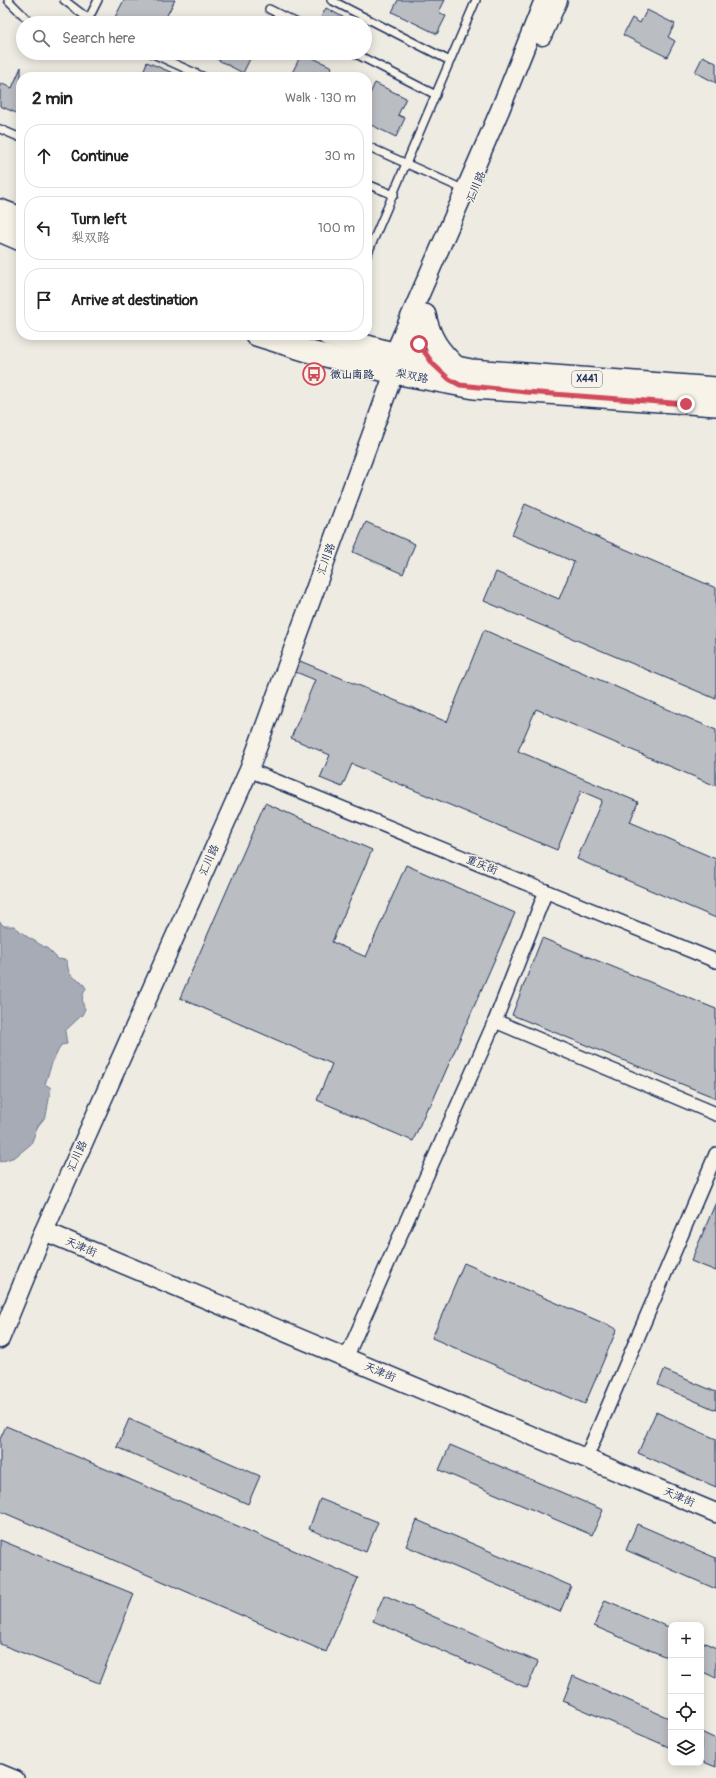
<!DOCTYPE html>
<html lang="en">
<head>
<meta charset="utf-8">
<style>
	:root { --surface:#fff; --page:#f6f6f6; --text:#222; --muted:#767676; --line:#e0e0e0 }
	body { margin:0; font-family:Pangolin,"LXGW WenKai TC",sans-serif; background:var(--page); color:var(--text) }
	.controls { position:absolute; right:12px; bottom:12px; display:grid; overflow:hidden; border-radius:8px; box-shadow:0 2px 10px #0003 }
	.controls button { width:36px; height:36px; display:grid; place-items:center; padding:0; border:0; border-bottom:1px solid var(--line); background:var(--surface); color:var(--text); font:20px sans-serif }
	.stop { position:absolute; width:12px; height:12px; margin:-9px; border:3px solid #d1495b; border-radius:50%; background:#fff }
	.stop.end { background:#d1495b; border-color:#fff; box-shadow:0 1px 4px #0008 }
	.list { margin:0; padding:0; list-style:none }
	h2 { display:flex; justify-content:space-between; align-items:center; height:52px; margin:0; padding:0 16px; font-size:17px }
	h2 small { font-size:13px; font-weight:400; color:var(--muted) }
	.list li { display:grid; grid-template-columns:26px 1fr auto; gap:12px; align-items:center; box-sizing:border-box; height:64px; margin:0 8px 8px; padding:0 8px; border:1px solid var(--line); border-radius:16px }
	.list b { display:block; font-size:15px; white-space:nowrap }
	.list p { margin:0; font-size:13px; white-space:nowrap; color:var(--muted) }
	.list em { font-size:13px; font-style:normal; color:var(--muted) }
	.icon { flex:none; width:22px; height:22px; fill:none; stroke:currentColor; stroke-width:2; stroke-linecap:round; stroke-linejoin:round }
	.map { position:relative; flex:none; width:716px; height:1778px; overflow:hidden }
	.search { position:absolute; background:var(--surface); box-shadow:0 2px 10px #0003; left:16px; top:16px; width:356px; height:44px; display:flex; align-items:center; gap:10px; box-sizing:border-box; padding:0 14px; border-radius:22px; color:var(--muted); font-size:15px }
	.panel { position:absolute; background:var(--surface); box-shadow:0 2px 10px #0003; left:16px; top:72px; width:356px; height:268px; border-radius:16px }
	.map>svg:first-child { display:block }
	.water { fill:#a6abb5; stroke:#6e7992 }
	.building { fill:#babdc2; stroke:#1b2f5e }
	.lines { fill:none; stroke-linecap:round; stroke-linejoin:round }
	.lane-casing { stroke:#1b2f5e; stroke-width:10 }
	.street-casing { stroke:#1b2f5e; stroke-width:16 }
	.secondary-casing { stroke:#1b2f5e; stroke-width:21 }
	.primary-casing { stroke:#1b2f5e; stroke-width:24 }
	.lane { stroke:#f7f3e8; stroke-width:7 }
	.street { stroke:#f7f3e8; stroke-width:13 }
	.secondary { stroke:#f7f3e8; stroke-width:18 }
	.primary { stroke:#f7f3e8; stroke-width:21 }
	.route { stroke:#d1495b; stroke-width:5 }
	.labels { text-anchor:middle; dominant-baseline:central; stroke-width:3; stroke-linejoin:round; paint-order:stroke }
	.shield { fill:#f7f3e8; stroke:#5d6a87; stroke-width:1 }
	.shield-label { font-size:10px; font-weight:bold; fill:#1b2f5e }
	.street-label { font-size:11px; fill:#1b2f5e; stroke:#f7f3e8 }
	.poi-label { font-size:11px; font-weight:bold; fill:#1b2f5e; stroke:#f7f3e8; text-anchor:start }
</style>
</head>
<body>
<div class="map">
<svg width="716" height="1778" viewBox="0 0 716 1778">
	<rect width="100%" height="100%" fill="#eeebe2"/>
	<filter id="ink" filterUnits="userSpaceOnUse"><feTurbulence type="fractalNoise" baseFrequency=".025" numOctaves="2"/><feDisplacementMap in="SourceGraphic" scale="8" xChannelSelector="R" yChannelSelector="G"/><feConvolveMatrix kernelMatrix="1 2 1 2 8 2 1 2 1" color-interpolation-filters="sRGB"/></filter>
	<g filter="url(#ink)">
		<!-- water -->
		<path class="water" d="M0,922L4,926H14L26,936L48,949L58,959L67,960C68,972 69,977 81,981L86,988C82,995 81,1002 85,1009L82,1015L65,1031L67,1044L61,1045L52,1063L45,1084L51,1088L46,1116L38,1126L31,1144L15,1157L0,1162Z"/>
		<!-- building -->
		<g class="building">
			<path d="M124,0H175L163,23H125L115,17Z"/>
			<path d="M398,0H445L439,12L446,16L437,34L392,12Z"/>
			<path d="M326,8L354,23H318Z"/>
			<path d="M647,10L675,24L668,37L675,41L667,57L623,35L632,18L640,23Z"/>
			<path d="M205,53H253L243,73Z"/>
			<path d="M302,53L332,67L327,77H290Z"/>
			<path d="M703,56L716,63V83L695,72Z"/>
			<path d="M147,62L182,77H141Z"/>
			<path d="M21,67V115L0,106V83L12,88Z"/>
			<path d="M375,83L406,98L398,115L405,118L396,137L367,123V100Z"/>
			<path d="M525,504L583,530V531L716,588V699L484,601L496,572L559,599L574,562L512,535Z"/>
			<path d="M366,522L415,544L403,574L353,552Z"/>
			<path d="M484,630L716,730V786L536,709L518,751L638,802L630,822L716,859V918L577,859L602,800L581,791L557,850L352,764L342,787L320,778L330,755L291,738L315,680L296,672L300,661L447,722Z"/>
			<path d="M265,803L372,850L332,942L366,957L406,865L515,913L430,1107L428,1106L413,1141L317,1100L332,1064L180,998Z"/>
			<path d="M542,938L716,1009V1098L512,1015Z"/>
			<path d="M716,1202V1271L691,1261Z"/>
			<path d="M464,1263L617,1329L585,1404L432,1338Z"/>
			<path d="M664,1370L716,1392V1410L658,1385Z"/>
			<path d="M656,1412L716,1439V1487L638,1453Z"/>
			<path d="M129,1419L260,1476L248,1504L117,1447Z"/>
			<path d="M6,1426L358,1578L326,1652L0,1511V1439Z"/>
			<path d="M450,1445L603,1510L592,1535L439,1470Z"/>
			<path d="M320,1499L378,1522L366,1552L309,1529Z"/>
			<path d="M417,1520L571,1586L560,1612L406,1546Z"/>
			<path d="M637,1524L716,1558V1589L626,1550Z"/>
			<path d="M0,1540L134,1594L99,1683L0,1644Z"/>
			<path d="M384,1595L538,1662L527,1688L373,1621Z"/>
			<path d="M605,1600L671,1628V1659L594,1626Z"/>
			<path d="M701,1641L716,1648V1678L701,1671Z"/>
			<path d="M573,1676L671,1719V1748L563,1701Z"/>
			<path d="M701,1732L716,1739V1767L701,1761Z"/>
		</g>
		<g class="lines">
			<!-- lane casing -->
			<g class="lane-casing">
				<g id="lane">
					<path d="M8,0L31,23"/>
					<path d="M64,0L94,23"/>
					<path d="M331,0L450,61"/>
					<path d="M269,9L297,23"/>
					<path d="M88,20L98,0"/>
					<path d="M151,53L204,77"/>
					<path d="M354,53L436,95"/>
					<path d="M0,129L21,138"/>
					<path d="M367,146L465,190"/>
					<path d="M367,184L394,195"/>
					<path d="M367,255L476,0"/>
				</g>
			</g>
			<!-- street casing -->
			<g class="street-casing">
				<g id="street">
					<path d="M249,770L716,961"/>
					<path d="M495,1021L716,1114"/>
					<path d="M346,1358L495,1021L546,891"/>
					<path d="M586,1458L716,1154"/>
					<path d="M0,1771L17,1778"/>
				</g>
			</g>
			<!-- secondary casing -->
			<g class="secondary-casing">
				<g id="secondary">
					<path d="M542,36L558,0"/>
					<path d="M399,368L407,357L424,316"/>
					<path d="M44,1231L716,1513"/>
					<path d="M0,1339L44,1231L249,770L394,373V354L500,110L544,0"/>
				</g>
			</g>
			<!-- primary casing -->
			<g class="primary-casing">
				<g id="primary">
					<path d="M0,210L21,218"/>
					<path d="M0,231L21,240"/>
					<path d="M425,315C430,339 439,351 457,368"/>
					<path d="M256,335L314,353L394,373L474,388L716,405"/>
					<path d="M328,335L407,357L471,370L716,388"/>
				</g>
			</g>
			<!-- lane -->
			<use href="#lane" class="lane"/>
			<!-- street -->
			<use href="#street" class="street"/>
			<!-- secondary -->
			<use href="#secondary" class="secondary"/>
			<!-- primary -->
			<use href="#primary" class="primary"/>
		</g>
	</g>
	<g class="lines" filter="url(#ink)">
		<!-- route -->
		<path class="route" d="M419,344L433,364L449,379L460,385L526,392L686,404"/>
	</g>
	<!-- icons -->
	<defs>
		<g id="bus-ring" transform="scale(1.15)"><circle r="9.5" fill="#f7f3e8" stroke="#d1495b" stroke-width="1.5"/><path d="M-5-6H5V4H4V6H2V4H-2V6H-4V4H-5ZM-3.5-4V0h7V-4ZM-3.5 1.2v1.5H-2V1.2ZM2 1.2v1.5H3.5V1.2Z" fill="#d1495b"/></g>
	</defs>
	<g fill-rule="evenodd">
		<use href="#bus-ring" x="314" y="374"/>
	</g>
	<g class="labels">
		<!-- shield labels -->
		<rect class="shield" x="572" y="371" width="30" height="16" rx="3"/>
		<g class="shield-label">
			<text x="587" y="379">X441</text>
		</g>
		<!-- street labels -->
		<g class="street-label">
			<text transform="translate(476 187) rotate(-67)">汇川路</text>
			<text transform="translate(412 376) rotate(12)">梨双路</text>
			<text transform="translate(326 559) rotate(-70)">汇川路</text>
			<text transform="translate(209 860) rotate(-66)">汇川路</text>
			<text transform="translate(482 865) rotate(22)">重庆街</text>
			<text transform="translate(77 1156) rotate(-66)">汇川路</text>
			<text transform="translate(81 1247) rotate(23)">天津街</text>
			<text transform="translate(380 1372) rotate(23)">天津街</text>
			<text transform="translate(679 1497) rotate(23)">天津街</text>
		</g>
		<!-- poi labels -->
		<g class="poi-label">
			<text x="330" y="374">微山南路</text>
		</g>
	</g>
</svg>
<div class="controls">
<button>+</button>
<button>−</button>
<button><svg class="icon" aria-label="locate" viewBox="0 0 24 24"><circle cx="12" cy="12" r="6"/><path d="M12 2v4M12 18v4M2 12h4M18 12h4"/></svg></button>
<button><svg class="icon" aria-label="layers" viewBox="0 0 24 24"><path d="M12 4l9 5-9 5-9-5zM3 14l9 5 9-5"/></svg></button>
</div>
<div class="stop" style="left:419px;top:344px"></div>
<div class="stop end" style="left:686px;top:404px"></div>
<div class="search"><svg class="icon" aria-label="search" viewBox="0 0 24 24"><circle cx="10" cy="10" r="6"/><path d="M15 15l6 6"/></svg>Search here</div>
<section class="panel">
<h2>2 min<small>Walk · 130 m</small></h2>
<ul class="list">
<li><svg class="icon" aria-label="ahead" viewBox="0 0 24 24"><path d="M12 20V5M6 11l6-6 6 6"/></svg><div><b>Continue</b></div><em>30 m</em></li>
<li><svg class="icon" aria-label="left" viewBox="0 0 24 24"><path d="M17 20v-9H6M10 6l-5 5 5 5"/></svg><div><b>Turn left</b><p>梨双路</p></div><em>100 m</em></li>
<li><svg class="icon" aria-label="arrive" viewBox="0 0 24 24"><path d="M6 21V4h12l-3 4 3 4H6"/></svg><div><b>Arrive at destination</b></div></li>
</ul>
</section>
</div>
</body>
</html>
